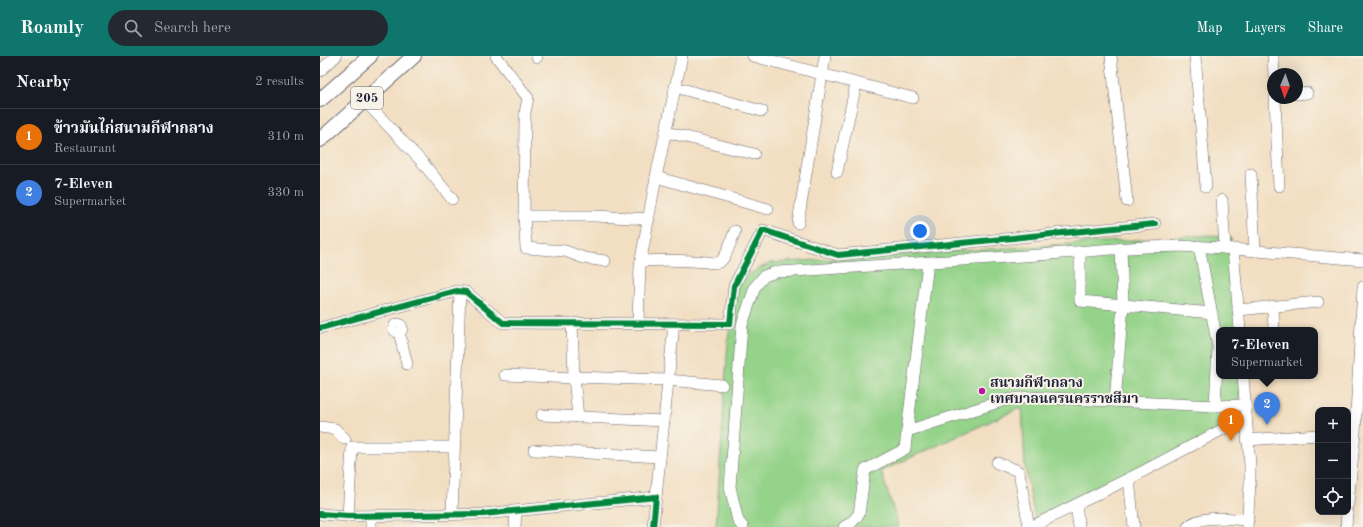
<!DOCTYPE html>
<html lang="en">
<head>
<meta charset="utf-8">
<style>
	:root { --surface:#171b24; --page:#242831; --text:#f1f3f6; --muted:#9ea1a6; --line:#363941; --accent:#0f766e }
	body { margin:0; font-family:"Old Standard TT","Noto Serif Thai",serif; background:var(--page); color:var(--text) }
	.controls { position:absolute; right:12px; bottom:12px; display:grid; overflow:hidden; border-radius:8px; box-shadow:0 4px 16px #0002 }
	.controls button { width:36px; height:36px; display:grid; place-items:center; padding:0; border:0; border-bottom:1px solid var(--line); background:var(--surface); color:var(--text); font:20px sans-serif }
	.compass { position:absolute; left:947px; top:12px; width:36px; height:36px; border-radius:50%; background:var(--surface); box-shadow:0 4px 16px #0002; rotate:182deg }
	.you { position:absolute; left:600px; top:175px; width:14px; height:14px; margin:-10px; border:3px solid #fff; border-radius:50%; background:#1a73e8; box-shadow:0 0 0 6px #1a73e833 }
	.badge { display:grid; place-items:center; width:26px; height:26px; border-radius:50%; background:var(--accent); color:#fff; font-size:13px; font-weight:700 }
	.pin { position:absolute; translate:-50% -33px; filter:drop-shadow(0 1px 2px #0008) }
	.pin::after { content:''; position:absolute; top:21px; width:14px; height:12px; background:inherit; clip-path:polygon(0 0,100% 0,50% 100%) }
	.popup { position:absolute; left:896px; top:271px; width:102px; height:52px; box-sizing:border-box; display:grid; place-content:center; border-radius:8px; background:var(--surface); filter:drop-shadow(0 1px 3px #0005); font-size:13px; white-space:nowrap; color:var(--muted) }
	.popup b { font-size:15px; color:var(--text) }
	.popup::after { content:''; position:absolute; left:50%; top:100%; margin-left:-8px; border:8px solid transparent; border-top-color:var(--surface) }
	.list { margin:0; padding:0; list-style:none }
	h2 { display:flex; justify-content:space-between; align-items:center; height:52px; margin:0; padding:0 16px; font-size:17px }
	h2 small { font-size:13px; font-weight:400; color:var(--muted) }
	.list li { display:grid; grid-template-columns:26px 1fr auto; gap:12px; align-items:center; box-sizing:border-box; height:56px; padding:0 16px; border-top:1px solid var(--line) }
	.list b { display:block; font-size:15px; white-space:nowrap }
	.list p { margin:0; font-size:13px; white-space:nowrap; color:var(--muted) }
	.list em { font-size:13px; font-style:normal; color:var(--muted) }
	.icon { flex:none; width:22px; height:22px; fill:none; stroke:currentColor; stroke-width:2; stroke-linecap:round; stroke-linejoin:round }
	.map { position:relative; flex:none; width:1043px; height:471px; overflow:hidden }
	header { display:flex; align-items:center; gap:24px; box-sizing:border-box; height:56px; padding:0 20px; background:var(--accent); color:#fff }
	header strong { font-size:19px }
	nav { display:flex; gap:22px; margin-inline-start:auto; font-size:14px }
	.search { width:280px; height:36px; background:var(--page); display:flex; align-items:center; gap:10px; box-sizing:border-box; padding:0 14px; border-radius:22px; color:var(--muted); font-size:15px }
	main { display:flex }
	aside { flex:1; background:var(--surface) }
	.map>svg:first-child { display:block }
	.park { fill:#94d389; stroke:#5b7a62 }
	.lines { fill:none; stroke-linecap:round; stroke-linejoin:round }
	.minor-casing { stroke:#6b646a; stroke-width:12 }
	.major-casing { stroke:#6b646a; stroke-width:16 }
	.minor { stroke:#fff; stroke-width:11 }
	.major { stroke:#fff; stroke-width:14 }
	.cycleway-casing { stroke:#f7f3e8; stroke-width:8 }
	.cycleway { stroke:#00873e; stroke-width:6 }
	.poi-dot { fill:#b5179e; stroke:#f7f3e8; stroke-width:1.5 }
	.labels { text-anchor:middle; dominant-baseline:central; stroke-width:4; stroke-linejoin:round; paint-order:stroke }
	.shield { fill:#f7f3e8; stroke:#62616f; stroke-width:1 }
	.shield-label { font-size:13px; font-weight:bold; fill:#22223b }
	.poi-label { font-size:14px; font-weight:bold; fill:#22223b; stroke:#f7f3e8; text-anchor:start }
</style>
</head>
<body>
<header>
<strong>Roamly</strong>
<div class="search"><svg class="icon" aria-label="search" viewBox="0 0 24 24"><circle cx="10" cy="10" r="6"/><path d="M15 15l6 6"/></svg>Search here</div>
<nav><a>Map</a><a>Layers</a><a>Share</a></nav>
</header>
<main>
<aside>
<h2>Nearby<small>2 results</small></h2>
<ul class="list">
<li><span class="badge" style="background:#e8710a">1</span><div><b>ข้าวมันไก่สนามกีฬากลาง</b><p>Restaurant</p></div><em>310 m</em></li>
<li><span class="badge" style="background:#3f7fe0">2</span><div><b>7-Eleven</b><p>Supermarket</p></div><em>330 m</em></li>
</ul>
</aside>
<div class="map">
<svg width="1043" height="471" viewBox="0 0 1043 471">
	<rect width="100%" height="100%" fill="#f7f3e8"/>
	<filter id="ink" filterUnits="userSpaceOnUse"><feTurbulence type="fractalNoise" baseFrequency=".025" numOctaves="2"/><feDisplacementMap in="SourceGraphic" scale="8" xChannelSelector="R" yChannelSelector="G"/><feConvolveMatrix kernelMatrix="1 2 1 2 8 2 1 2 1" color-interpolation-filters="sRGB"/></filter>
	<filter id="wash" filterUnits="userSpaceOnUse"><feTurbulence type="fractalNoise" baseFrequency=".012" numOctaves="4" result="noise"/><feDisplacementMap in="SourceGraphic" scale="16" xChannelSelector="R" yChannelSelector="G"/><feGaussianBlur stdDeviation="0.9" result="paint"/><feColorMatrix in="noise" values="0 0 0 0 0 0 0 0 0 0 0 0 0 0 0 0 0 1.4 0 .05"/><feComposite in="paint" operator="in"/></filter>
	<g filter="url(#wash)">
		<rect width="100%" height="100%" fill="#f2dec1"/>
		<!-- park -->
		<path class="park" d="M891,179L911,182L919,274H899V320H920V350L908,371L716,469L705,411L702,351L561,415L579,471H396L408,283L417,231L429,218L450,207Z"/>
	</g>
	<g filter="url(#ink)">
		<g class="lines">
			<!-- minor casing -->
			<g class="minor-casing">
				<g id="minor">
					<path d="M176,0L208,42L205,57L204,160L206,192L245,195L264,202L285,205"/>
					<path d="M433,0L593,42"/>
					<path d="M791,0L807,145"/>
					<path d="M875,0L886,131"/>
					<path d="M953,0L954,18"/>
					<path d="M217,1V0"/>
					<path d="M0,15L16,0"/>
					<path d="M355,31L442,55"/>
					<path d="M977,38L987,37"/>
					<path d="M955,42L959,130"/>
					<path d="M44,44L103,107L132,143"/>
					<path d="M346,76L434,98"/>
					<path d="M517,116L536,28"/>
					<path d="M931,118L935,195"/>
					<path d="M336,121L448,153"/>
					<path d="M902,144L905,192"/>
					<path d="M204,160H275L329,163"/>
					<path d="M478,167L505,0"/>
					<path d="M760,196V245L892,257"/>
					<path d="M321,205C343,204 365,204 387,206C392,207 399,208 402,204C408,197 411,184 415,175"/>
					<path d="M608,207L587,375L685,344L709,341L895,350L898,291L879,190"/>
					<path d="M953,251L954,274"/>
					<path d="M918,254L998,246"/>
					<path d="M252,267L254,321L258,361"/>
					<path d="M318,267L320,209L336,121L362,0"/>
					<circle cx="78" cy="272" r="4"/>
					<path d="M0,272L137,235L146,236L183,267L410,268L414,230L443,174L518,199L835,168"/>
					<path d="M920,274L913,193L1043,204"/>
					<path d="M79,276L87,308"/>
					<path d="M185,319L254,322"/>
					<path d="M923,320L930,409V429L927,471"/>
					<path d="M254,321L348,324L402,329"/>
					<path d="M795,345L803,249L801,192"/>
					<path d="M895,350L925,349"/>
					<path d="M222,359L344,365"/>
					<path d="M0,371L15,373L25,383"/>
					<path d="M927,384L998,379"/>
					<path d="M214,394L340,401"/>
					<path d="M677,407L696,414L699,416L709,471"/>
					<path d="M809,423L814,471"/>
					<path d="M336,441L353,278V268"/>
					<path d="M1028,448L1035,377L1043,231"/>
					<path d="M756,449L759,471"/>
					<path d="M0,458L28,460L163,458L336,441L333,471"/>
					<path d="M132,458L140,235"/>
					<path d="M28,460L32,391H134"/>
					<path d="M51,471V460"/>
					<path d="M195,471L196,455"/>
					<path d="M423,471L418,465L410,431L422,269L435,231L444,220L456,216C544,211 632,205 719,199C784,194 848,186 913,193"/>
					<path d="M524,471L531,467L539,458L545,414L585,393L587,375"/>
					<path d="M711,471L818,418L926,361"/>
					<path d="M868,471C879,458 912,463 928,464"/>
					<path d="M1026,471L1027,456"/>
				</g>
			</g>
			<!-- major casing -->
			<g class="major-casing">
				<g id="major">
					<path d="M0,44L50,0"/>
					<path d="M0,84L94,0"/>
				</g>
			</g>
			<!-- minor -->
			<use href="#minor" class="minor"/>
			<!-- major -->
			<use href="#major" class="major"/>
			<!-- cycleway casing -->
			<g class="cycleway-casing">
				<g id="cycleway">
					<path d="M0,272L137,235L146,236L183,267L410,268L414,230L443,174L518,199L835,168"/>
					<path d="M0,458L28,460L163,458L336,441L333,471"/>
				</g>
			</g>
			<!-- cycleway -->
			<use href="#cycleway" class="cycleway"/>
		</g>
	</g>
	<!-- markers -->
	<circle class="poi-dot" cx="662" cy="335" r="4"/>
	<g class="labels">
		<!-- shield labels -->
		<rect class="shield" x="31" y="31" width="32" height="22" rx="3"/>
		<g class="shield-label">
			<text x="47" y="42">205</text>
		</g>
		<!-- poi labels -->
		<g class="poi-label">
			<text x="670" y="327">สนามกีฬากลาง<tspan x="670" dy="16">เทศบาลนครนครราชสีมา</tspan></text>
		</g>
	</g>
</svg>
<div class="controls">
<button>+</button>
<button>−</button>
<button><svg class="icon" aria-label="locate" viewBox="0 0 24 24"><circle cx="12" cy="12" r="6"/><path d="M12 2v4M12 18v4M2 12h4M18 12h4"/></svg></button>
</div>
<svg class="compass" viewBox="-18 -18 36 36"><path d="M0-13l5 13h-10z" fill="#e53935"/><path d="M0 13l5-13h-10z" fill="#9ea1a6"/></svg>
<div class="you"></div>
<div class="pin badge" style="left:911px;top:385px;background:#e8710a">1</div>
<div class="pin badge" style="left:947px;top:369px;background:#3f7fe0">2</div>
<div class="popup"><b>7-Eleven</b>Supermarket</div>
</div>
</main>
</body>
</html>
